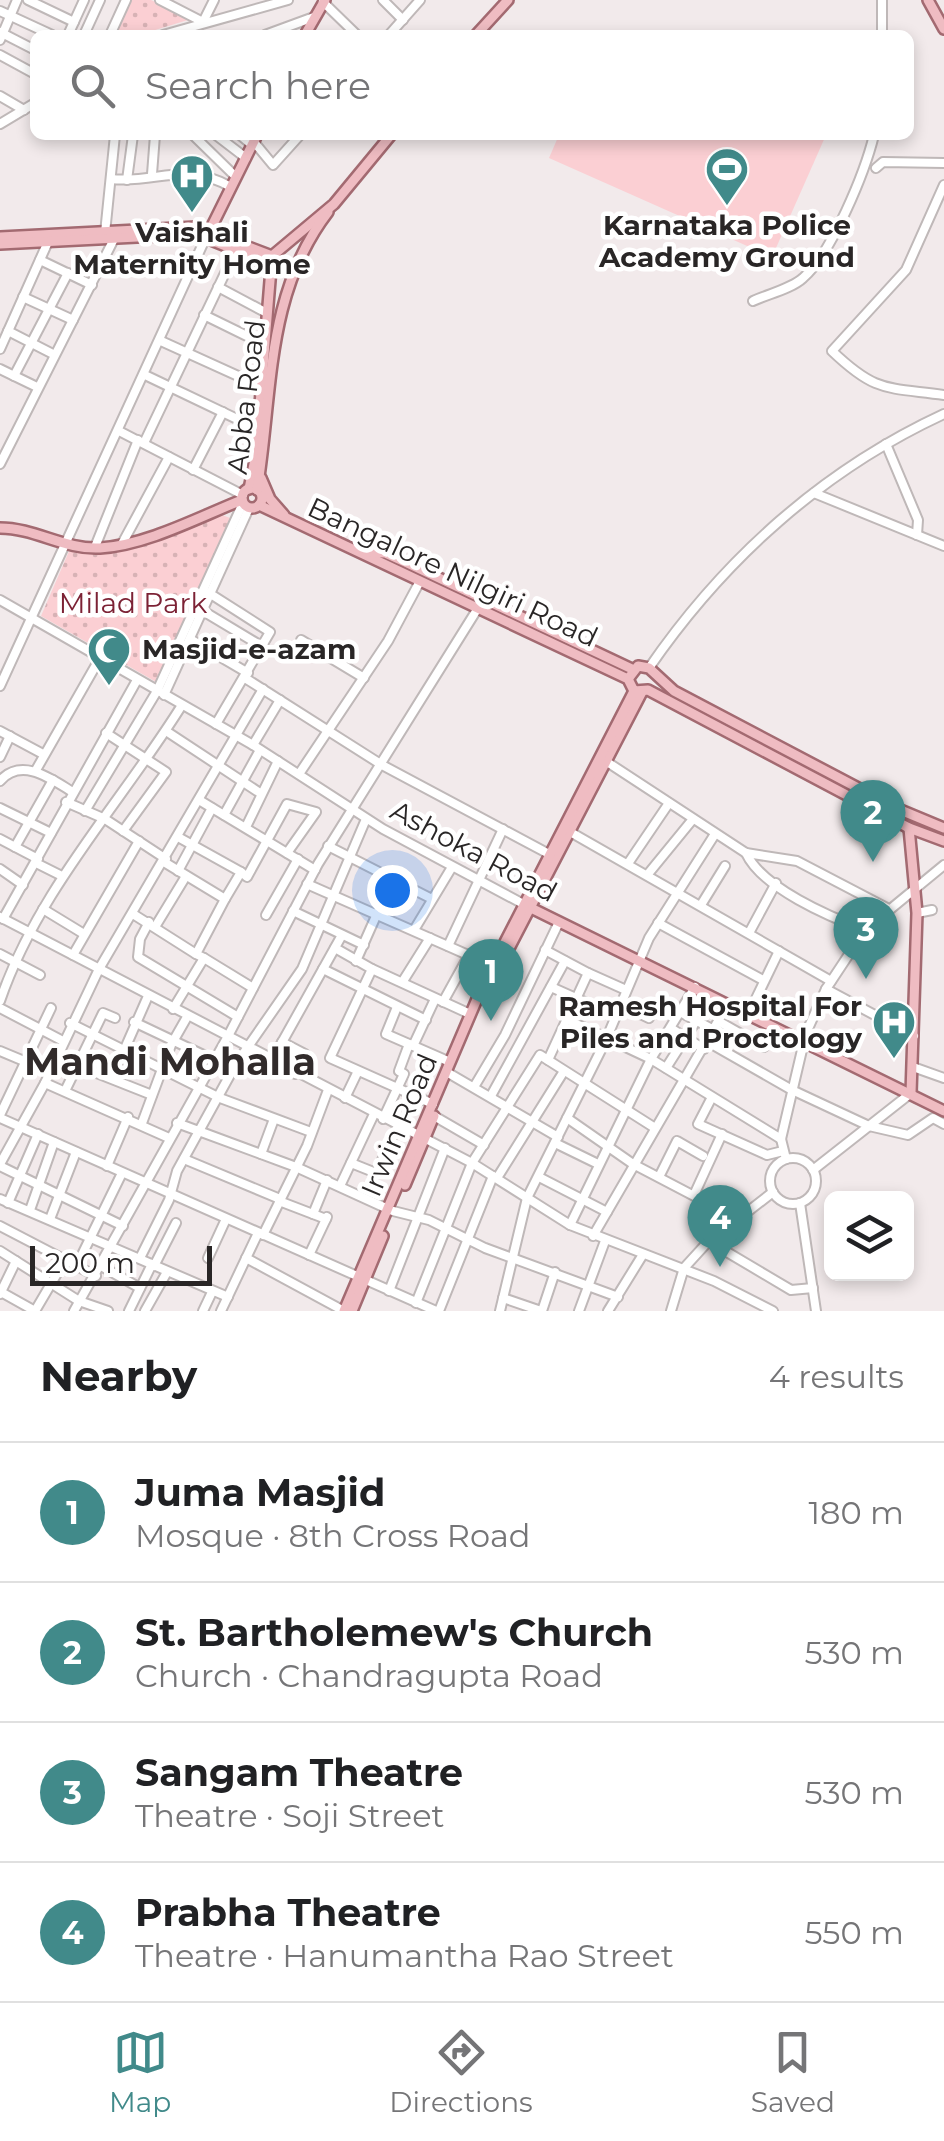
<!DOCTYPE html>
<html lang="en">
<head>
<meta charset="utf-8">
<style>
	:root { --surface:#fff; --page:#f6f6f6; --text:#202124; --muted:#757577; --line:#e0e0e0; --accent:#418a8a }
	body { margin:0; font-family:Montserrat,sans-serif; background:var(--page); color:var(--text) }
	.controls { position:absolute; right:30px; bottom:30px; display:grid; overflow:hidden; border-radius:15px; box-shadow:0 5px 15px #0003 }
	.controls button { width:90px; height:90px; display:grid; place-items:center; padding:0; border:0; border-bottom:2px solid var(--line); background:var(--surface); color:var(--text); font:50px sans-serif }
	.scale { position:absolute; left:30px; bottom:25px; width:182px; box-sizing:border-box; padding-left:10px; border:5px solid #292626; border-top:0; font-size:28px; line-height:35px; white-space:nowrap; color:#292626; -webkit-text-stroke:8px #fff; paint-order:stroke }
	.you { position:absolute; left:392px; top:890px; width:35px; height:35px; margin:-25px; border:8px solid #fff; border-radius:50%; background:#1a73e8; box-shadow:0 0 0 15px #1a73e833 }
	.badge { display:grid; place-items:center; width:65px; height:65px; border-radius:50%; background:var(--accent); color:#fff; font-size:32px; font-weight:700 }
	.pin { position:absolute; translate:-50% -82px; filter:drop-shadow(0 2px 5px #0008) }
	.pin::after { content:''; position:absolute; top:52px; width:35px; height:30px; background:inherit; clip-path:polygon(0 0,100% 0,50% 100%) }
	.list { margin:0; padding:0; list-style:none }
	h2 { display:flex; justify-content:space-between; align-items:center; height:130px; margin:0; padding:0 40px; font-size:42px }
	h2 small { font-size:32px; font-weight:400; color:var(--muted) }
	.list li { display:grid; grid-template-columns:65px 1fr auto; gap:30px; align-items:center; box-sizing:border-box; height:140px; padding:0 40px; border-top:2px solid var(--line) }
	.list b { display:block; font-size:38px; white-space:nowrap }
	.list p { margin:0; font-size:32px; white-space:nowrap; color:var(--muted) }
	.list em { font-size:32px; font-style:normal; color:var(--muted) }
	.icon { flex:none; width:55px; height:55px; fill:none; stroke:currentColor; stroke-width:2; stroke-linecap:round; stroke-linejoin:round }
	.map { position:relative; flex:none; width:944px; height:1311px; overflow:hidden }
	.search { position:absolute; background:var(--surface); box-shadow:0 5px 15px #0003; left:30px; right:30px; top:30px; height:110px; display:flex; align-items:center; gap:25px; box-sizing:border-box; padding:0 35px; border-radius:15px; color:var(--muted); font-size:38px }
	.sheet { height:690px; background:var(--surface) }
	nav { display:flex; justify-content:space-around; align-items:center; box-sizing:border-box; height:140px; border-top:2px solid var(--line); background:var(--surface); font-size:28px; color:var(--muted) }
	nav a { display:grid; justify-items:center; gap:5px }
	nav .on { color:var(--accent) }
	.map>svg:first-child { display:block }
	.green { fill:url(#green-dots) }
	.pitch { fill:#fbcfd3 }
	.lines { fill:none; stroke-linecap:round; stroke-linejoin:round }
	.minor-casing { stroke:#bfb8b8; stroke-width:12 }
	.major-casing { stroke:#a36a71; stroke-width:14 }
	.minor { stroke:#fff; stroke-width:8 }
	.major { stroke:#efbcc2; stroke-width:9 }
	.labels { text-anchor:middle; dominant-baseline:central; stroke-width:9; stroke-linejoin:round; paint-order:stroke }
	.poi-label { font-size:28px; font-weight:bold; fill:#292626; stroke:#fff }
	.street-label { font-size:28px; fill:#292626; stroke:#fff }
	.park-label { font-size:28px; fill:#7c2235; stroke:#fff }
	.district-label { font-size:38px; font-weight:bold; fill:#312b2b; stroke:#fff }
</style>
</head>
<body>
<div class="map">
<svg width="944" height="1311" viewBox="0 0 944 1311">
	<defs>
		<pattern id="green-dots" width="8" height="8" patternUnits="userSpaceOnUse" patternTransform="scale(2.5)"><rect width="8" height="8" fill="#fbcfd3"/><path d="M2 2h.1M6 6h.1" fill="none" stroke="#d7b2b5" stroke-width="1.8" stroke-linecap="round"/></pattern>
	</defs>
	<rect width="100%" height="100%" fill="#f2eaeb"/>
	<!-- green -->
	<g class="green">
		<path d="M131,0H151L191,19L139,35H115Z"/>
		<path d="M222,515L233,519L158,683L41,616L70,549L105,553Z"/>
	</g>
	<!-- pitch -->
	<path class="pitch" d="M559,135H826L772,257L549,158Z"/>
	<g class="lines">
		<!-- minor casing -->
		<g class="minor-casing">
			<g id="minor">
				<path d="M28,0L74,22"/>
				<path d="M160,0L203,22L214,0"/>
				<path d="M383,0L403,20"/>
				<path d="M323,2L357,35"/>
				<path d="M0,11L52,35"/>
				<path d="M0,32L35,50"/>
				<path d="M68,35L84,0"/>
				<path d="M84,35L100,0"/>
				<path d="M110,35L126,0"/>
				<path d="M163,35L288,0"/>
				<path d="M265,35L314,17"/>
				<path d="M389,35L420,0"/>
				<path d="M882,35V0"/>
				<path d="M0,40L17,0"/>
				<path d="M0,55L35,74"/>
				<path d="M0,96L24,110"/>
				<path d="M0,124L35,103"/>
				<path d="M193,135L236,177"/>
				<path d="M216,135L246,158"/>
				<path d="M240,135L252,145"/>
				<path d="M254,142L273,165L300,135"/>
				<path d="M876,168L883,162L944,163"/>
				<path d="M152,174L155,135"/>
				<path d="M111,179C158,184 184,160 231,187"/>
				<path d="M127,180L133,135"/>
				<path d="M944,185L906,270L832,351C876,393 886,387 944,395"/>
				<path d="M105,233L115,135"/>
				<path d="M40,260L92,285"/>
				<path d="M218,287L265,312"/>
				<path d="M23,297L73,320"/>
				<path d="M753,301C768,294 791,289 803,278C832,253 865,172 874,135"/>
				<path d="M204,315L263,344"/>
				<path d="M8,331L53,354"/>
				<path d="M161,341L260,386"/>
				<path d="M0,349L47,244"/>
				<path d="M0,369L37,387"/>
				<path d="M145,375L258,429"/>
				<path d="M14,376L68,273"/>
				<path d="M119,431L243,495"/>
				<path d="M144,443L236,250"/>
				<path d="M886,444L918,520L917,535"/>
				<path d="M0,464L115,237"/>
				<path d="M193,470L223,412"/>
				<path d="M814,493L944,546"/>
				<path d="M123,542L169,457"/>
				<path d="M95,547L138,440"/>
				<path d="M209,593L270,632L216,724"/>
				<path d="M0,600L253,745L383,829L529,907"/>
				<path d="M203,611L263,647"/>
				<path d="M190,639L248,673"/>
				<path d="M301,640L364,678"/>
				<path d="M649,668C724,559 823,470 944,414"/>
				<path d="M245,678L382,765L549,854"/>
				<path d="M0,686L206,237"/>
				<path d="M164,695L249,508"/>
				<path d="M0,731L43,754"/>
				<path d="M166,731L260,793"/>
				<path d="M106,733L166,772L123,831"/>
				<path d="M253,745L280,700"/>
				<path d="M0,757L10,736"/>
				<path d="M604,760L746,853L797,861L889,909"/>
				<path d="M36,770L100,658"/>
				<path d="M299,774L388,641L419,583"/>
				<path d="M0,781C21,757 50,778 71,791"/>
				<path d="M199,800L315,870"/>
				<path d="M66,802L105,819L166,859"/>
				<path d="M0,808L51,833"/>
				<path d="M85,811L157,691L243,503"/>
				<path d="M224,815L260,750"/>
				<path d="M246,827L278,761"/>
				<path d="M572,833L831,981"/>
				<path d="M178,837L241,872L225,899"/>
				<path d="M0,839L38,859"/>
				<path d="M328,846L432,899"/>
				<path d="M15,847L53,780"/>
				<path d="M746,853C762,888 830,917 865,930"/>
				<path d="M164,862L225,899L196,954L204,958"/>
				<path d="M629,862L669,803"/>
				<path d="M36,863L62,876"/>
				<path d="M0,869L23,885"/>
				<path d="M178,871L212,808"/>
				<path d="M241,872L247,877L287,804L316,812L287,853"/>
				<path d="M648,874L693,819"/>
				<path d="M307,884L493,966"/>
				<path d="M701,905L725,866"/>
				<path d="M43,909L84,934"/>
				<path d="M293,911L364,945"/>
				<path d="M917,913L932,910"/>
				<path d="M133,914L196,954"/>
				<path d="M266,915L298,859"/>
				<path d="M0,917L472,1163L570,1225L714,1281L773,1311"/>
				<path d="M3,919L137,680"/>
				<path d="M149,922L140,939L138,957L238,1017"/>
				<path d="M658,923L763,980"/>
				<path d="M155,927L186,876"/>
				<path d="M414,930L452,867"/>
				<path d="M749,933L776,883"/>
				<path d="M448,946L503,829"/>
				<path d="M335,948L372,969L330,1058L433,1104"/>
				<path d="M545,950L588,973"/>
				<path d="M0,954L40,975"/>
				<path d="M73,955L139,841"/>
				<path d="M356,961L392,880"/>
				<path d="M323,969L426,1020"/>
				<path d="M372,969L470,1014"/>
				<path d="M403,981L430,938"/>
				<path d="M551,987L616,1016"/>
				<path d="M826,989L914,1036"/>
				<path d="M0,1001C38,890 121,803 182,705"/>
				<path d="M443,1002L469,955"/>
				<path d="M621,1005L649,1018"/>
				<path d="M397,1007L386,1034L450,1062"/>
				<path d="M0,1008L63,1041"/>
				<path d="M173,1009L204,958L253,988"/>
				<path d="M680,1012L714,1030"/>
				<path d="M749,1013L779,951"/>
				<path d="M568,1020L651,1059L781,1139"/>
				<path d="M718,1021L764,1047"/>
				<path d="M134,1022L214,1060"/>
				<path d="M70,1023L220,1098L311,1132"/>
				<path d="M672,1029L704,1049"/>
				<path d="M282,1042L305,1054L295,1074"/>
				<path d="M708,1042L792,1090L869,1126L908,1135L933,1118L944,1124"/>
				<path d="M413,1046L435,999"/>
				<path d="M0,1051L24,1061"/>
				<path d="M56,1057L152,1095"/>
				<path d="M548,1060L588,973L626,990"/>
				<path d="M271,1062L342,935"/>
				<path d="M913,1067L944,1078"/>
				<path d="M666,1068L696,1021"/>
				<path d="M450,1074L558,1137"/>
				<path d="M112,1078L148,996"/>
				<path d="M45,1083L169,1138"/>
				<path d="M474,1087L505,1035L559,922"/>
				<path d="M65,1091L103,1013L115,1018"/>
				<path d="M492,1094L565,961"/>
				<path d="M712,1097L698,1124L767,1155L783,1151"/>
				<path d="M345,1098L358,1071"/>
				<path d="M0,1115L51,1008"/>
				<path d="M434,1116L484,1145"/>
				<path d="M0,1118L436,1311"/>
				<path d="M567,1118L633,1164L740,1220"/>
				<path d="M383,1119L404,1074L399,1071L409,1044"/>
				<path d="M142,1123L171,1045L187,1017"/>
				<path d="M177,1123L296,1167L388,1209"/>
				<path d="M555,1143L598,1164"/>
				<path d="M261,1154L274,1119"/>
				<circle cx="793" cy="1181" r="23"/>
				<path d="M184,1159L280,1199"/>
				<path d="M786,1159L781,1139L806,1033L826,989L865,930L944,865"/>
				<path d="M351,1163L376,1173L398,1126"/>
				<path d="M0,1164L45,1083L99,969L263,689"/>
				<path d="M0,1166L123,1226"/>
				<path d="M107,1166L128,1117"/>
				<path d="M813,1170L911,1093"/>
				<path d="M539,1177L607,1212"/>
				<path d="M659,1177L677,1141L703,1156"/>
				<path d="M497,1178L564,1071"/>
				<path d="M340,1186L374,1114"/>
				<path d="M694,1195L722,1134"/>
				<path d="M0,1199L228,1297"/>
				<path d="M279,1201L326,1219"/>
				<path d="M8,1203L38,1134"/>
				<path d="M800,1203L816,1311"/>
				<path d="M30,1210L54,1142"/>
				<path d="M393,1211L429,1220L485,1248L618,1297"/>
				<path d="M313,1214L327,1180"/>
				<path d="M50,1219L76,1152"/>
				<path d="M570,1225L651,1059L695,987"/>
				<path d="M0,1226L96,1276"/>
				<path d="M263,1235L307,1146L328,1090"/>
				<path d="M593,1236L728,1004"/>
				<path d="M710,1242L791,1290L813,1288"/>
				<path d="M0,1251L79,1301L108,1311"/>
				<path d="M309,1255L327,1217"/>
				<path d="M140,1258L169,1200L177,1171L236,1064L302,969L366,819"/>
				<path d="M208,1258L226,1219"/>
				<path d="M246,1258L344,1311"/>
				<path d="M77,1265L122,1173"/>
				<path d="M101,1266L140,1288"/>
				<path d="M154,1266L176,1223"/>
				<path d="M389,1291L445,1148"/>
				<path d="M1,1292L35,1311"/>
				<path d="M0,1294L16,1261"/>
				<path d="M503,1298L541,1311"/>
				<path d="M416,1303L472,1163L540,1055L655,1128"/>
				<path d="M35,1311L65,1260"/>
				<path d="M74,1311L227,1038L318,864L478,608"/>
				<path d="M129,1311L152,1264"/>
				<path d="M145,1311L167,1272"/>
				<path d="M203,1311L212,1292"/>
				<path d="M221,1311L258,1233"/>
				<path d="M439,1311L493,1176"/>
				<path d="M500,1311L527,1198L605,1042L649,938L715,834"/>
				<path d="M542,1311L555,1272"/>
				<path d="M579,1311L605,1241"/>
				<path d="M608,1311L642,1256"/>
				<path d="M671,1311L684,1268L705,1245L773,1192"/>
			</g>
		</g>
		<!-- major casing -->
		<g class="major-casing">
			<g id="major">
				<path d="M928,0L944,29"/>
				<path d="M305,35L325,0"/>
				<path d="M476,35L508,0"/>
				<path d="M210,230L257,135"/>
				<path d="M0,237L196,227L272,256"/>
				<path d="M0,244L196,234L270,264"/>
				<path d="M261,478L270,499L284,515"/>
				<circle cx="252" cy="498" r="10"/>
				<path d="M249,489L256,454L272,256L334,204L391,135"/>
				<path d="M257,490C273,393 265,294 328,212"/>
				<path d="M259,505L628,679L634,691L648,690L909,828L944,841"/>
				<path d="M0,528C35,528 65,550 100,548C147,545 199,517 242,500"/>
				<path d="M364,552L385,553L405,562L632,669"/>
				<path d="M628,679L638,666L649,668L674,691L898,809L944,828"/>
				<path d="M909,828L917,913L911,1093"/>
				<path d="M533,909L944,1111"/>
				<path d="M505,956L642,692"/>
				<path d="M405,1185L434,1116"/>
				<path d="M344,1311L483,985L634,691"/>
				<path d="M352,1311L383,1236"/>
			</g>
		</g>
		<!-- minor -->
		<use href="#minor" class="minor"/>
		<!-- major -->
		<use href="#major" class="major"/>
	</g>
	<!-- icons -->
	<defs>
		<g id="stadium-pin" transform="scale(2.25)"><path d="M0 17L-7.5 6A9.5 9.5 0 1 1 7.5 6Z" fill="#418a8a" stroke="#fff"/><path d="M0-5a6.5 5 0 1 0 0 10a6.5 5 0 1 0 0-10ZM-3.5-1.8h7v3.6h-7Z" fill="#fff"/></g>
		<g id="hospital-pin" transform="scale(2.25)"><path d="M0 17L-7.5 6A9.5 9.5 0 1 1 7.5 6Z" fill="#418a8a" stroke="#fff"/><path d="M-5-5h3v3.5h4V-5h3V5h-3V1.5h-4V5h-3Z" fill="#fff"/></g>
		<g id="mosque-pin" transform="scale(2.25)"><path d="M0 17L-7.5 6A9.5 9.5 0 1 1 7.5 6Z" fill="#418a8a" stroke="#fff"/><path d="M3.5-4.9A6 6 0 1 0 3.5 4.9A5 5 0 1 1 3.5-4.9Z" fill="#fff"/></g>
	</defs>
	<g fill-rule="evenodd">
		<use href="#stadium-pin" x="727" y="169"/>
		<use href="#hospital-pin" x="192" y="176"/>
		<use href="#mosque-pin" x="109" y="649"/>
		<use href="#hospital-pin" x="894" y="1022"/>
	</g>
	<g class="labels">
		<!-- poi labels -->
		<g class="poi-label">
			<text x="727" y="225">Karnataka Police<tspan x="727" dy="32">Academy Ground</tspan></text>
			<text x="192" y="232">Vaishali<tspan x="192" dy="32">Maternity Home</tspan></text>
			<text x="142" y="649" text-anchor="start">Masjid-e-azam</text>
			<text x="862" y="1006" text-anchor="end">Ramesh Hospital For<tspan x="862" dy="32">Piles and Proctology</tspan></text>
		</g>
		<!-- street labels -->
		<g class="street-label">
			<text transform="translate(246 397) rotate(-83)">Abba Road</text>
			<text transform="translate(453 572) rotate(25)">Bangalore Nilgiri Road</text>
			<text transform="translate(474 851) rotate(28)">Ashoka Road</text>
			<text transform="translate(399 1125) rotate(-67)">Irwin Road</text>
		</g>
		<!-- park labels -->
		<g class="park-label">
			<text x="133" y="603">Milad Park</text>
		</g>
		<!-- district labels -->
		<g class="district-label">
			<text x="170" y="1061">Mandi Mohalla</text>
		</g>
	</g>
</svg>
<div class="controls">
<button><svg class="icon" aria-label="layers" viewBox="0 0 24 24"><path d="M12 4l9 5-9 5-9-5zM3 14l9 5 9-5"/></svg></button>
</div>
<div class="scale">200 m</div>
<div class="you"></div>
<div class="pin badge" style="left:491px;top:1021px">1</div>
<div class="pin badge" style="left:873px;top:862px">2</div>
<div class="pin badge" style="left:866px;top:979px">3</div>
<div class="pin badge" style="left:720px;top:1267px">4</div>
<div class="search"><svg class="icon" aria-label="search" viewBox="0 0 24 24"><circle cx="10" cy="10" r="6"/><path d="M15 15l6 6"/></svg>Search here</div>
</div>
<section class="sheet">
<h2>Nearby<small>4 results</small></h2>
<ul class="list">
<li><span class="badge">1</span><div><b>Juma Masjid</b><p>Mosque · 8th Cross Road</p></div><em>180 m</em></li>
<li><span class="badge">2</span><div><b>St. Bartholemew's Church</b><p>Church · Chandragupta Road</p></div><em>530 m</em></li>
<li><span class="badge">3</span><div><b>Sangam Theatre</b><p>Theatre · Soji Street</p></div><em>530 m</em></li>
<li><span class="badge">4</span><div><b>Prabha Theatre</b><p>Theatre · Hanumantha Rao Street</p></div><em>550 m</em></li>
</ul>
</section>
<nav>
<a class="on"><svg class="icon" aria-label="map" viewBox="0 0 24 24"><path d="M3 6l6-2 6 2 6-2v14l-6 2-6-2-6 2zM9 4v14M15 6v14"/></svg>Map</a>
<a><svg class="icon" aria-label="directions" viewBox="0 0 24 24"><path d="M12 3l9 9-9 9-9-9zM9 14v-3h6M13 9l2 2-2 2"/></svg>Directions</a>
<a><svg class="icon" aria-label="saved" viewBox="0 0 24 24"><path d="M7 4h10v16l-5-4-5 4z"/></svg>Saved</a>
</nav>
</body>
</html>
